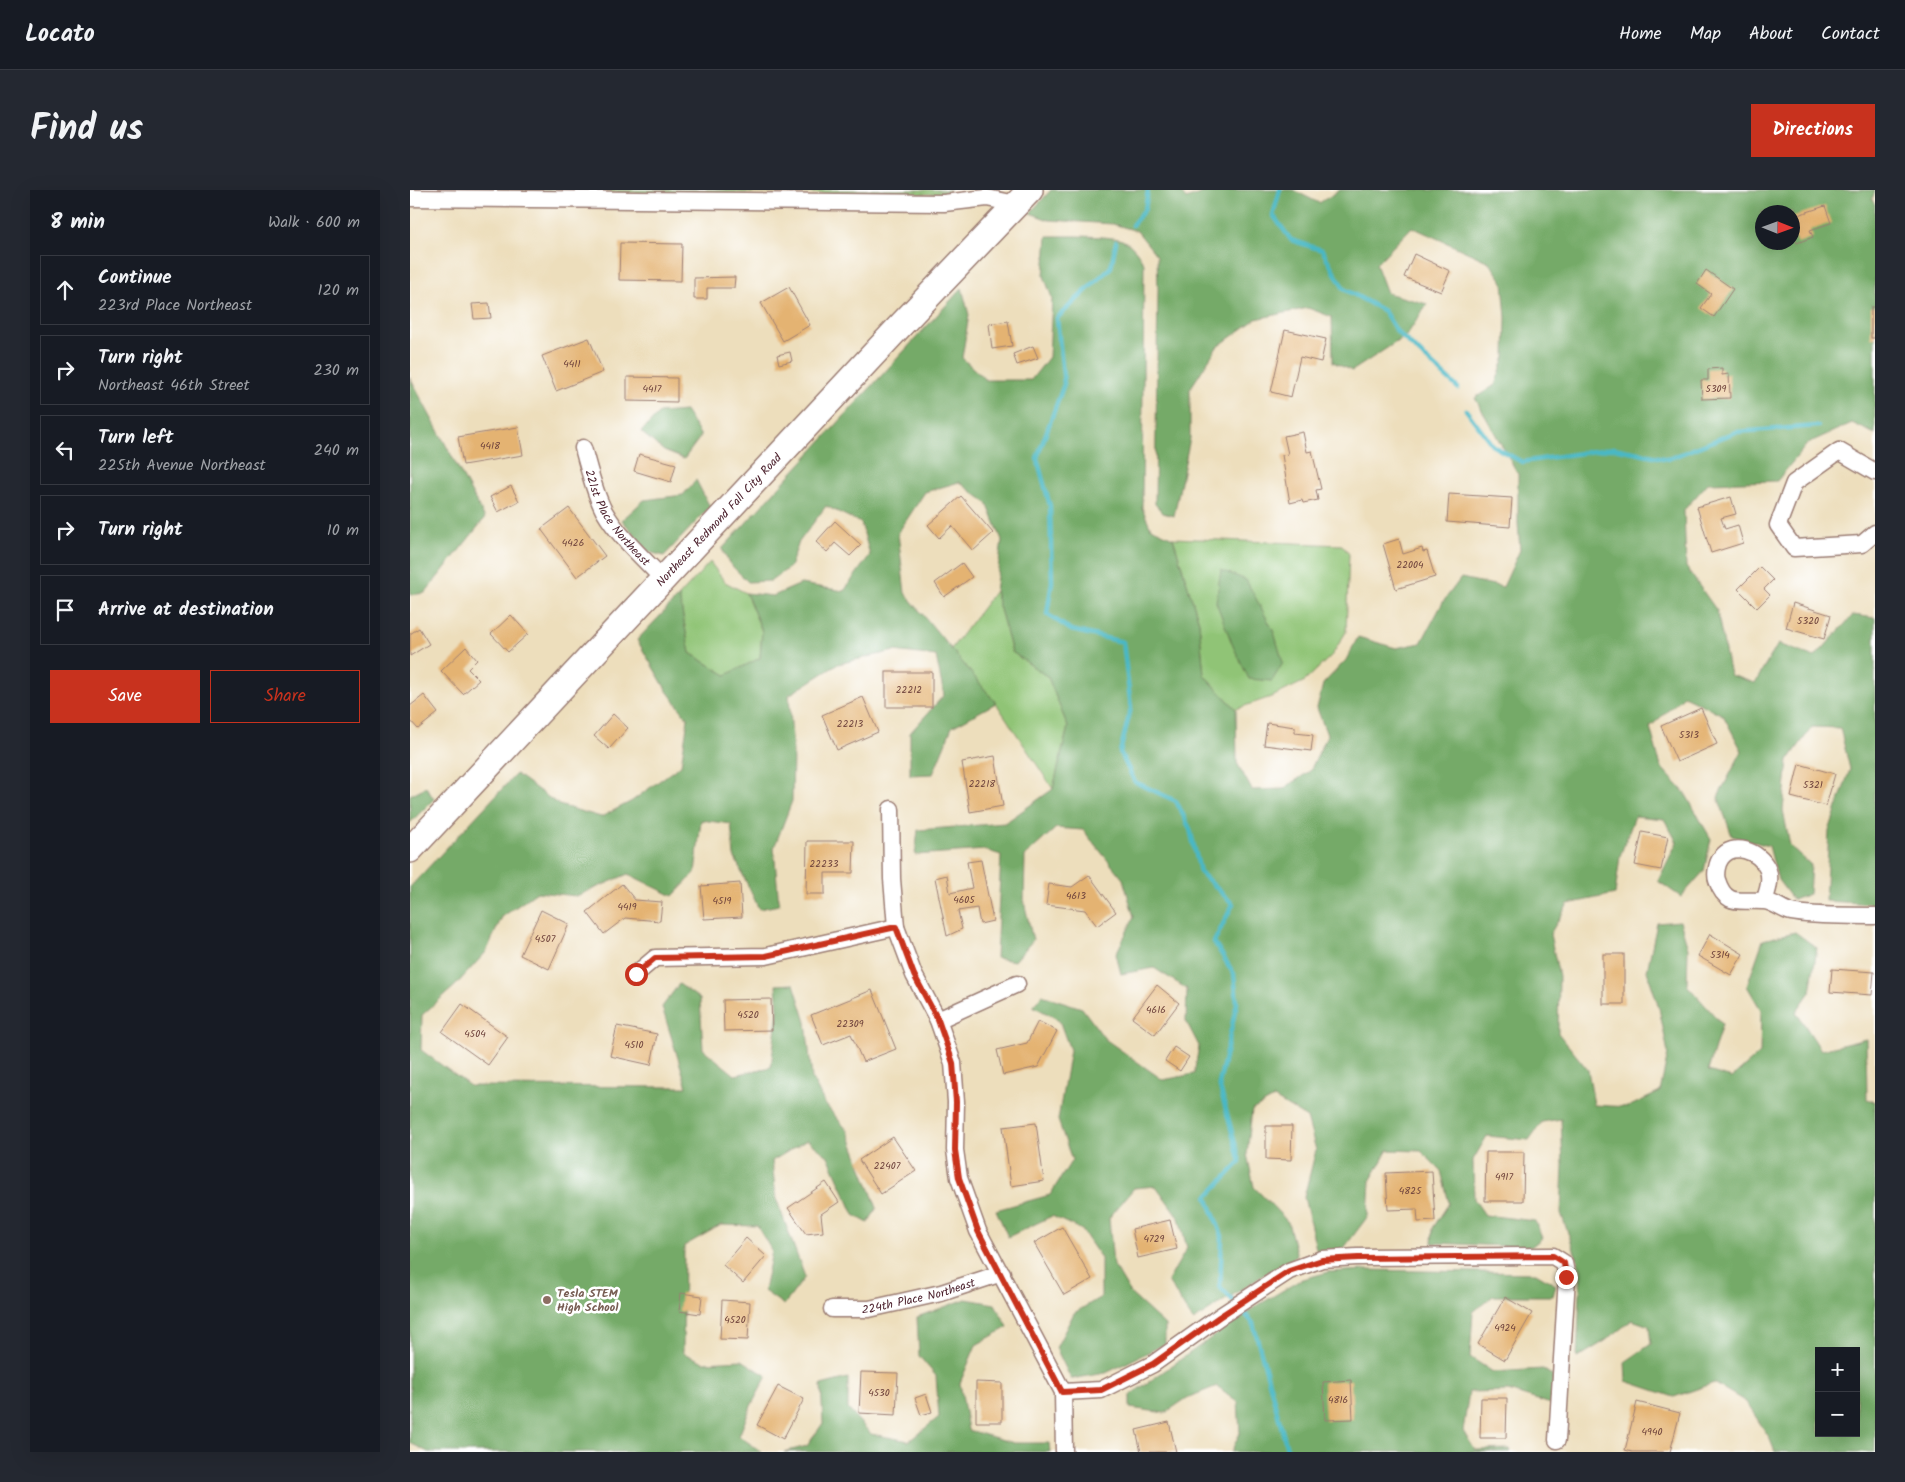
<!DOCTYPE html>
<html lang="en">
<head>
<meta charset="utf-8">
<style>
	:root { --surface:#171b24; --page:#242831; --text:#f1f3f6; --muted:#9ea1a6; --line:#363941; --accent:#c8321e }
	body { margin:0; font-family:Kalam,sans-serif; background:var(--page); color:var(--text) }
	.controls { position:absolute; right:15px; bottom:15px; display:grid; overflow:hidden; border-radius:0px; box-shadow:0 5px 20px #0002 }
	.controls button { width:45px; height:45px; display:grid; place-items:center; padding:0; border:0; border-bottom:1px solid var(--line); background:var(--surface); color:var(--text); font:25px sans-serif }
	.compass { position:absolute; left:1345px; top:15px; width:45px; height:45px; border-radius:50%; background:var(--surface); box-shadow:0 5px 20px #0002; rotate:91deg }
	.stop { position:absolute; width:15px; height:15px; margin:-11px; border:4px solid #c8321e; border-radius:50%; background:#fff }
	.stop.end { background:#c8321e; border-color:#fff; box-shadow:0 1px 5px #0008 }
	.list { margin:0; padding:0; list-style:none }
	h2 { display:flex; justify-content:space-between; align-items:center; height:65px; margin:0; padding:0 20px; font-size:21px }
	h2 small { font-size:16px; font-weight:400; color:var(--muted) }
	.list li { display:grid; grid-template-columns:32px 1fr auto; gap:15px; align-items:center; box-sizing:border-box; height:70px; margin:0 10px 10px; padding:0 10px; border:1px solid var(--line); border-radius:0px }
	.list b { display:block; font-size:19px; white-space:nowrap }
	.list p { margin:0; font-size:16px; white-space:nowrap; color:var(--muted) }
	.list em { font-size:16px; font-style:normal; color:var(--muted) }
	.actions { display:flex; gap:10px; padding:15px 20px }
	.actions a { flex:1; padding:11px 0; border:1px solid var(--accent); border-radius:0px; text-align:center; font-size:18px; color:var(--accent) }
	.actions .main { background:var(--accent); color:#fff }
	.icon { flex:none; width:28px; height:28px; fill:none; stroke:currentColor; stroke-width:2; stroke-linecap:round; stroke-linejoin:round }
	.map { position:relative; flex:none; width:1465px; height:1262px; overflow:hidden; border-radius:0px }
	header { display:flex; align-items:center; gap:30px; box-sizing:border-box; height:70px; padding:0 25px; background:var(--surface); border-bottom:1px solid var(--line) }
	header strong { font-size:24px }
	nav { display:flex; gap:28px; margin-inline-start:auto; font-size:18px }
	.intro { display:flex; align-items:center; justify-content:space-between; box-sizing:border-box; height:120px; padding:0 30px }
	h1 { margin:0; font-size:35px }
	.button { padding:12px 22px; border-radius:0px; background:var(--accent); color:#fff; font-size:18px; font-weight:700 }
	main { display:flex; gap:30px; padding:0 30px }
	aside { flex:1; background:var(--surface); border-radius:0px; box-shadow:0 5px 20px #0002 }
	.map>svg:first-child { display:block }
	.green { fill:#90c476; stroke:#6d7250 }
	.forest { fill:#74aa67; stroke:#5f6449; fill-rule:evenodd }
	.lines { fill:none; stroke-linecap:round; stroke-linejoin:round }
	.stream { stroke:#4ab8c5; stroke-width:4.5 }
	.building { fill:#e4b372 }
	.minor-casing { stroke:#9c7e74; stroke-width:19 }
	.primary-casing { stroke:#9c7e74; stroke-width:28 }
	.minor { stroke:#fff; stroke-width:16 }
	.primary { stroke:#fff; stroke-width:25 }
	.route { stroke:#c8321e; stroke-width:6 }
	.education-dot { fill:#8d6e63; stroke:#fff; stroke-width:2 }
	.labels { text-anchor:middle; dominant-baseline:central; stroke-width:5; stroke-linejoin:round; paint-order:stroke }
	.number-label { font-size:10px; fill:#70443d }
	.street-label { font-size:12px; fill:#4a1f2b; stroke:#fff }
	.education-label { font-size:12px; font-weight:bold; fill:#785e54; stroke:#fff; text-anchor:start }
</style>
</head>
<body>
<header>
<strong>Locato</strong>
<nav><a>Home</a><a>Map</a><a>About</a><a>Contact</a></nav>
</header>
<div class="intro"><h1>Find us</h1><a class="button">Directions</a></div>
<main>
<aside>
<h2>8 min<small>Walk · 600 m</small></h2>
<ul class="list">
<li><svg class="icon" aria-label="ahead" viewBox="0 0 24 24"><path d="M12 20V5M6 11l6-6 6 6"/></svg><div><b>Continue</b><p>223rd Place Northeast</p></div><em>120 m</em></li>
<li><svg class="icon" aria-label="right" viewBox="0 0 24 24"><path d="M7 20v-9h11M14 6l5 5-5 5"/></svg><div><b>Turn right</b><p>Northeast 46th Street</p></div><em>230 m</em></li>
<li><svg class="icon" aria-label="left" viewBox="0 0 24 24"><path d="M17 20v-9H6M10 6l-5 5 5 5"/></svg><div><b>Turn left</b><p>225th Avenue Northeast</p></div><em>240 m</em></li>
<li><svg class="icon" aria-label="right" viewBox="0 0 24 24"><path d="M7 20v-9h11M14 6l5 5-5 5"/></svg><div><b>Turn right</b></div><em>10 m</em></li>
<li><svg class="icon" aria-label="arrive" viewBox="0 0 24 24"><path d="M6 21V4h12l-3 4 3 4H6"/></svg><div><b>Arrive at destination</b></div></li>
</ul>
<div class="actions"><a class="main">Save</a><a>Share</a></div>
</aside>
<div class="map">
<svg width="1465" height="1262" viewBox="0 0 1465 1262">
	<rect width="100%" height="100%" fill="#fff"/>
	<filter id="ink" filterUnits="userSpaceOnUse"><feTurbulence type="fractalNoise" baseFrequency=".02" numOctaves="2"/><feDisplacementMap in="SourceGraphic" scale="10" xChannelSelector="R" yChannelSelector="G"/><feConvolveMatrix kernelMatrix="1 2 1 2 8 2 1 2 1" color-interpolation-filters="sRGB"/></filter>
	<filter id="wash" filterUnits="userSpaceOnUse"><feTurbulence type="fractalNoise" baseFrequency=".0096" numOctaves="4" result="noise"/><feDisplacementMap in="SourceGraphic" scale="20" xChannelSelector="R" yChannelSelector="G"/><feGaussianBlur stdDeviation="1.12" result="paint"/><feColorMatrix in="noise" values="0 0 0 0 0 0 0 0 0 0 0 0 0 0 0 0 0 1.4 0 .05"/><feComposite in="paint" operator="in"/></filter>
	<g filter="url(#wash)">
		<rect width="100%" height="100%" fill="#eddebc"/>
		<!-- green -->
		<g class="green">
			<path d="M83,0H541L528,4L87,2Z"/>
			<path d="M763,348L932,355L939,364L936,442L922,465L895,491L864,506L826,519L794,485L789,432Z"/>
			<path d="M300,372L315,392L336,403L352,441L350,469L316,485L280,463L269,406Z"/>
			<path d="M585,401L602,462L638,487L658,537L643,599L586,513L541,459Z"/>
		</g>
		<!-- forest -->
		<g class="forest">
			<path d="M641,0H769L776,9L800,0H883L909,13L930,0H1465L1462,10L1465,14V244L1442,233L1398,253L1367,291L1298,293L1274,320L1276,377L1307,421L1320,485L1345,493L1368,454L1405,467L1443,425L1465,428V714L1415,711L1419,641L1440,579L1430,538L1402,537L1378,571L1373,620L1380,656L1401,675L1399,704L1383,710L1368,690L1359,656L1322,646L1308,607L1332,561L1313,525L1274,506L1240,537L1251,577L1275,603L1301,649L1294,681L1271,707L1248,691L1267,652L1254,629L1225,626L1210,666L1205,704L1158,714L1140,744L1149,786L1148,843L1178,880L1184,915L1218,917L1250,902L1258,863L1249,818L1237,781L1247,733L1270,731L1278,758L1277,795L1312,834L1298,881L1322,888L1350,863L1351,820L1337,796L1353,750L1385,742L1407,758L1400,802L1386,822L1411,860L1456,849L1457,909L1465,912V1262H1365L1359,1247L1336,1212L1304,1193L1264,1207L1216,1191L1215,1172L1241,1154L1239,1136L1222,1130L1195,1151L1167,1168L1171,1080L1151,1023L1153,975L1151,929L1132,932L1119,950L1077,946L1063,970L1064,1009L1075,1025L1125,1031L1132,1048L1121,1057L1022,1053L1023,1038L1039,1013L1031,981L1011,961L978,960L960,991L958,1026L934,1058L907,1063L894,1007L906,960L897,928L864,908L842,920L837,964L844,997L878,1032L887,1066L855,1084L783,1131L758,1091L777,1058L769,1028L746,996L724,998L699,1028L703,1074L721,1104L755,1135V1154L696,1183L661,1189L646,1158L664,1123L691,1107V1068L672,1040L642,1026L598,1047L586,1020L640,1005L662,970L648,930L660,860L649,830L623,816L632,805L672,818L695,849L753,890L784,884L789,856L776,831L777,799L744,778L711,784L706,764L724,727L713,689L673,640L646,638L615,666L614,712L623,750L605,771L586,768L591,665L575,660L505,665L508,640L595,633L643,599L658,537L638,487L602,462L585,401L592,350L577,313L549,292L515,302L488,343L495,403L586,513L542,537L523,584L500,585V543L534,505L526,466L484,461L428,474L379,505L383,562L382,611L364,658L369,715L349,719L324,666L321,634L291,630L285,683L263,706L218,684L167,706L127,702L92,727L76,762L45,796L12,825L11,860L60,896L277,897L252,817L269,794L290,809L293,859L325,885L361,877L368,820L366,795L384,794L396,832L402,888L415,914L438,941L467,1018L458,1033L444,1025L418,966L397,950L362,971L366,1008L395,1087L374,1115L354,1101L362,1061L347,1036L311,1035L274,1056L273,1163L294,1172L332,1170L357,1186L341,1216L329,1246L352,1262H18L0,1253V697L106,584L149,615L191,627L222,611L271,575L278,529L257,501L227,450L269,406L280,463L316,485L350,468L352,441L336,403L363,406L391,394L434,401L460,365L451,333L416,316L389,352L380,377L361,391L338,392L319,373L312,359L552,98L559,125L552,168L576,190H621L639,167L642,108L634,86L637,46C651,46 705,45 714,51C723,55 730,66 734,74L732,318L741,338L763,348L789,432L794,485L826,519L827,573L842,600L873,599L900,581L917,545L907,518L913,494L936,470L948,447L986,458L1011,453L1033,412L1051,388L1093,397L1110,360L1108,333V284L1065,208L1085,195L1095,167L1096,128L1093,92L1079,72L1002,37L966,74L977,103L1017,114L997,145L942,181L923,172L922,127L898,118L846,129L807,157L780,199V248L764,326L753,323L745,314L748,99L747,66L727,41L703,34L639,30L620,23ZM1352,22H1382V52H1352ZM1409,1161H1446V1243H1409Z"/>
			<path d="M0,188L75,328L15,403L0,405Z"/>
			<path d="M275,221L291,246L274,269L254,261L231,242L249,223Z"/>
			<path d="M286,290L300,317L254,366L239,362L212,330L234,310L273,305Z"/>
			<path d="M811,380L836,390L864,442L873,473L862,491L839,489L823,456L806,412Z"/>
			<path d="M16,597L24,609L0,633V605Z"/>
			<path d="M956,1080L1126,1083L1146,1095L1143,1106H1083L1063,1122L1060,1167L1083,1182L1133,1179L1143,1186L1141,1214L1098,1201L1059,1202L1053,1241L1065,1260L1100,1259L1101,1262H821L830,1243L828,1212L807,1196L777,1208L755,1223L720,1218V1205L845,1117L892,1089L919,1082Z"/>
			<path d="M556,1109L585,1114L598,1137L566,1155L550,1193L558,1240L604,1253H639L640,1262H374L397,1256L413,1233L411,1195L438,1188V1219L461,1244L499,1251L529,1227L526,1186L509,1166L507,1127Z"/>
		</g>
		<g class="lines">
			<!-- stream -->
			<g class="stream">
				<path d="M870,0L863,25L881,50L912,60L934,99L974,121L987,142L1048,198"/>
				<path d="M722,35L735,19L738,0"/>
				<path d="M706,52L701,77L647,128L654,194L627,268L640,316L642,392L637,424L661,440L713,452L721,518L710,562L725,592L766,611L780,639L790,682L823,714L804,752L824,784L827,813L809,894L830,972L797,1007L812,1046L810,1097L825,1113"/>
				<path d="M1056,220L1083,256L1112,272L1204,258L1258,269L1326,242L1408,236"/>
				<path d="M830,1118L843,1133L878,1262"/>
			</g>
		</g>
		<g id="blocks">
			<!-- building -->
			<g class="building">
				<path d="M1415,16L1421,33L1400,40L1403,47L1387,53L1382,41V27Z"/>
				<path d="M210,53L272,54L271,91L209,90Z"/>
				<path d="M1004,64L1040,81L1031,102L994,87Z"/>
				<path d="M1296,80L1323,99L1304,127L1291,118L1301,104L1287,94Z"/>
				<path d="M325,87L324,98H297V109H284V88Z"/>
				<path d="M379,97L400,135L373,151L351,113Z"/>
				<path d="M79,113L81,128L64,129L62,114Z"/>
				<rect x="1461" y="117" width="4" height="31"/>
				<path d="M598,131L602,156L582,159L579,134Z"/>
				<path d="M875,140L916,149L911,172L890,167L881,207L861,202Z"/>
				<path d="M179,148L193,182L146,201L132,166Z"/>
				<path d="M623,156L628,168L607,175L603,164Z"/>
				<path d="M380,162L382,171L369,174L367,165Z"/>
				<path d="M1312,178V185L1319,184L1320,208L1292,209L1291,190H1298V179Z"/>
				<path d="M217,187L267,188V212L217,211Z"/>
				<path d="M108,237L113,265L53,275L48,247Z"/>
				<path d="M893,242L897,262L902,261L911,299L906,300L908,310L893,313L892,310L880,313L872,265L878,264L874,246Z"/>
				<path d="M229,264L266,274L261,292L224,281Z"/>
				<path d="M101,296L109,311L88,322L80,307Z"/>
				<path d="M1039,304L1102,308L1100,337L1037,332Z"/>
				<path d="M551,306L583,343L563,361L542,336L529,348L518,335Z"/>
				<path d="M1321,307L1326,324L1311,328L1315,339L1328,335L1333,353L1301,363L1287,317Z"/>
				<path d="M159,318L195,366L167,387L131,339Z"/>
				<path d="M425,331L451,355L440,366L425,353L417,362L406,352Z"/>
				<path d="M989,349L993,364L1012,358L1013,362L1017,361L1025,387L986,399L973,354Z"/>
				<path d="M552,373L562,387L534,407L525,393Z"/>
				<path d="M1350,377L1363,390L1354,399L1360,405L1347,418L1328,399Z"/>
				<path d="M1383,413L1421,425L1414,449L1376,438Z"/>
				<path d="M101,425L118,444L98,462L81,444Z"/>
				<path d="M9,438L19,454L0,466V444Z"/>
				<path d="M56,457L67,470L58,479L69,490L53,504L31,481Z"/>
				<rect x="476" y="482" width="46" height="35"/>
				<path d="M14,505L28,523L8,539L0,530V516Z"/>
				<path d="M453,507L468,542L427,560L412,525Z"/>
				<path d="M1291,518L1307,554L1267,572L1251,536Z"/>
				<path d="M203,524L218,538L199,559L184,546Z"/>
				<path d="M857,533L885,537V543L903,545L901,561L854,555Z"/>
				<path d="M585,566L593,616L560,622L552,572Z"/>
				<path d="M1389,574L1425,584L1416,616L1381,607Z"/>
				<path d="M1232,642L1258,647L1251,680L1225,675Z"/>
				<path d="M397,651H444L443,683H415V704H396Z"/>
				<path d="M571,670L583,731L570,734L567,718L548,721L552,739L537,746L525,688L537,685L540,703L562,698L557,672Z"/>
				<path d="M679,685L706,722L687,736L675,720L636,715L639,694L662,697Z"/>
				<path d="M330,693L332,727L294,729L291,696Z"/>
				<path d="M212,694L225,710L252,712L250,731L215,728L194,744L177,722Z"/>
				<path d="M131,720L159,734L139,779L110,765Z"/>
				<path d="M1300,744L1333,764L1321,785L1288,766Z"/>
				<rect x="1193" y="764" width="21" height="50"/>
				<path d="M1422,779L1464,782L1462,805L1420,802Z"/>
				<path d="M747,795L769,813L745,845L722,828Z"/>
				<path d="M462,800L486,859L453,872L441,844L413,855L401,825Z"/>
				<path d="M361,809L362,840L314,841L313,810Z"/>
				<path d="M52,814L98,847L78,875L32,842Z"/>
				<path d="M628,831L647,841L628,877L593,885L587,860L617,853Z"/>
				<path d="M207,836L247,844L241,875L200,866Z"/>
				<path d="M764,857L779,867L770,881L755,871Z"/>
				<path d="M626,933L634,991L601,996L593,937Z"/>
				<path d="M856,936H882L881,970L856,969Z"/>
				<path d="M483,947L506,981L471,1004L449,970Z"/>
				<path d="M1076,962H1114L1113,1011H1075Z"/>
				<path d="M1022,981L1025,1031L1008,1032L1007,1019L978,1020L976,983Z"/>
				<path d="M416,992L429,1012L411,1024L413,1042L396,1044L378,1018Z"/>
				<path d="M760,1030L767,1059L728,1068L722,1039Z"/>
				<path d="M652,1037L682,1089L654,1105L624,1053Z"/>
				<path d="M336,1048L356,1066L333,1093L313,1075Z"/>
				<path d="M271,1103L292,1106L290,1124L269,1121Z"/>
				<path d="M1095,1107L1122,1123L1095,1170L1068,1154Z"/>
				<path d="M312,1110L340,1112L338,1150L310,1149Z"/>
				<path d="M451,1182L488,1183L486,1225L449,1223Z"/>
				<path d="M941,1190L943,1229L915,1230L913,1192Z"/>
				<path d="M566,1192L592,1193V1232H566Z"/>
				<path d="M368,1196L394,1209L373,1249L347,1235Z"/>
				<path d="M516,1204L522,1222L511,1225L505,1208Z"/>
				<path d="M1071,1208H1097L1096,1248H1070Z"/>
				<path d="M1227,1212L1270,1223L1260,1262H1222L1215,1260Z"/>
				<path d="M759,1232L766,1262H731L726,1240Z"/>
			</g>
		</g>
	</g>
	<g filter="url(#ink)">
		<use href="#blocks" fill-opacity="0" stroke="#9c7e74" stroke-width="1"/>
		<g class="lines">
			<!-- minor casing -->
			<g class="minor-casing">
				<g id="minor">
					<path d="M0,8L534,13L577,8L606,14"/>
					<path id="s1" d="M173,258C179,279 184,302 194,321C209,347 233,368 253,389"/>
					<path d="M1465,282L1429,261L1384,293L1368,335L1384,358L1452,354L1465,343"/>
					<path d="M481,619L482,689L486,737L504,785L528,830L543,873L546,912L545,960L549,988L568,1041L653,1202L654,1262"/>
					<path d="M1354,711C1358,701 1362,688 1357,678C1349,661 1323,651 1311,668C1307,673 1305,684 1307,690C1316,718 1331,709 1353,711C1363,711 1372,720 1381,722C1406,727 1440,725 1465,726"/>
					<path d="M226,784L245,768L356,766L486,737"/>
					<path d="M528,830L607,794"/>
					<path id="s2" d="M422,1119H459L531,1103L592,1083"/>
					<path d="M653,1202L691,1200L743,1174L809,1127L879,1081L912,1069L947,1067L1143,1066L1154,1073L1157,1087L1147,1250"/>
				</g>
			</g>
			<!-- primary casing -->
			<g class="primary-casing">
				<g id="primary">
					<path id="s3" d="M0,660L490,136L620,0"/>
				</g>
			</g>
			<!-- minor -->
			<use href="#minor" class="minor"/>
			<!-- primary -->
			<use href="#primary" class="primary"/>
		</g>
	</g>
	<g class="lines" filter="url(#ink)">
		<!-- route -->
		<path class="route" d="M226,784L245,768L356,766L486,737L504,785L528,830L543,873L546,912L545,960L549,988L568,1041L652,1202L691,1200L743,1174L809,1127L879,1081L912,1070L948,1068L1143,1066L1154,1073L1156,1087"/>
	</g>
	<!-- markers -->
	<circle class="education-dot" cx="137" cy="1110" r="5"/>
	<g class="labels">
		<!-- number labels -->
		<g class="number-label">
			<text x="162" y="174">4411</text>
			<text x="242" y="199">4417</text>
			<text x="1306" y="199">5309</text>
			<text x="80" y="256">4418</text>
			<text x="163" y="353">4426</text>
			<text x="1000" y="375">22004</text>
			<text x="1398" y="431">5320</text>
			<text x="499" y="500">22212</text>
			<text x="440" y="534">22213</text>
			<text x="1279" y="545">5313</text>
			<text x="572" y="594">22218</text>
			<text x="1403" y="595">5321</text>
			<text x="414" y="674">22233</text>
			<text x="666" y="706">4613</text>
			<text x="554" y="710">4605</text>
			<text x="312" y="711">4519</text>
			<text x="217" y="717">4419</text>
			<text x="135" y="749">4507</text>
			<text x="1310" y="765">5314</text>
			<text x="746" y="820">4616</text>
			<text x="338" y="825">4520</text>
			<text x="440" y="834">22309</text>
			<text x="65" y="844">4504</text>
			<text x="224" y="855">4510</text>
			<text x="477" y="976">22407</text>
			<text x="1094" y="987">4917</text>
			<text x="1000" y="1001">4825</text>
			<text x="744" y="1049">4729</text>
			<text x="325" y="1130">4520</text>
			<text x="1095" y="1138">4924</text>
			<text x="469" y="1203">4530</text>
			<text x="928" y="1210">4816</text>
			<text x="1242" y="1242">4940</text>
		</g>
		<!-- street labels -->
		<g class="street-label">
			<text stroke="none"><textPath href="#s1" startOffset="79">221st Place Northeast</textPath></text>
			<text stroke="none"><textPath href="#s3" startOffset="452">Northeast Redmond Fall City Road</textPath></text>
			<text stroke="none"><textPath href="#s2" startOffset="88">224th Place Northeast</textPath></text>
		</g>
		<!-- education labels -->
		<g class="education-label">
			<text x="147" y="1103">Tesla STEM<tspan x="147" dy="14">High School</tspan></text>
		</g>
	</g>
</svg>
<div class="controls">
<button>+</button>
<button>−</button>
</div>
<svg class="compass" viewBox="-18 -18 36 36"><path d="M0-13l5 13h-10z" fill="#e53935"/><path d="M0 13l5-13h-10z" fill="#9ea1a6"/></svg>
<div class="stop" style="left:226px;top:784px"></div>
<div class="stop end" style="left:1156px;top:1087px"></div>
</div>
</main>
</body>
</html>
